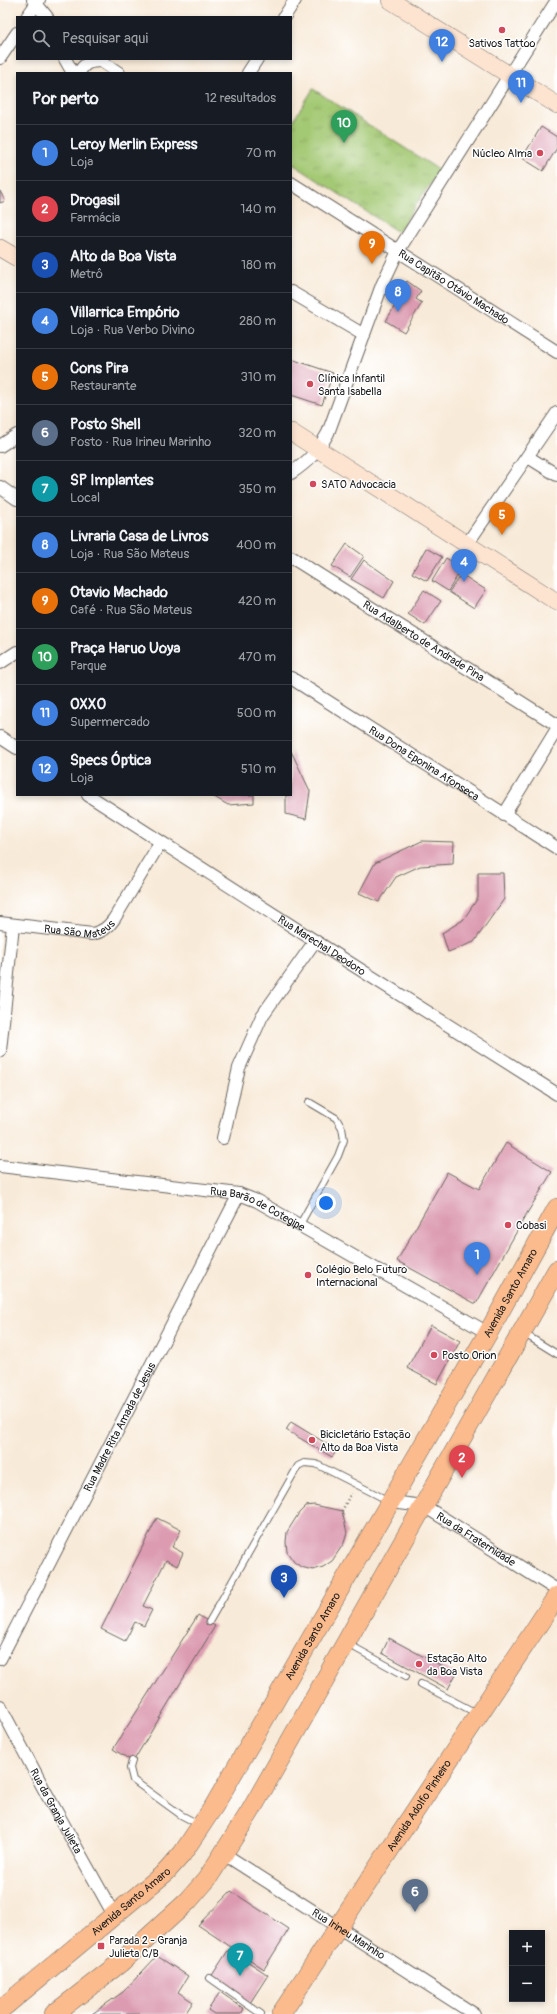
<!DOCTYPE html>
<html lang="pt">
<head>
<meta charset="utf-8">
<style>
	:root { --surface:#171b24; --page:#242831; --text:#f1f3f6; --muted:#9ea1a6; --line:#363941; --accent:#d1495b }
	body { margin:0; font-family:Pangolin,sans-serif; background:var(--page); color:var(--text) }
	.controls { position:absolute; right:12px; bottom:12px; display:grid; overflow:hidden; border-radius:0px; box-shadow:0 2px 6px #0003 }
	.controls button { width:36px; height:36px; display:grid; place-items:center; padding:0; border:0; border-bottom:1px solid var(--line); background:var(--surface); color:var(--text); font:20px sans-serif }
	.you { position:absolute; left:326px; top:1203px; width:14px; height:14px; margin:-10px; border:3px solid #fff; border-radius:50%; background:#1a73e8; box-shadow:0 0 0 6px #1a73e833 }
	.badge { display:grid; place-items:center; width:26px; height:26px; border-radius:50%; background:var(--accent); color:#fff; font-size:13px; font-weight:700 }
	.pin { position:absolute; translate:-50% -33px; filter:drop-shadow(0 1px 2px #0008) }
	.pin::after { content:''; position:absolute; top:21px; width:14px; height:12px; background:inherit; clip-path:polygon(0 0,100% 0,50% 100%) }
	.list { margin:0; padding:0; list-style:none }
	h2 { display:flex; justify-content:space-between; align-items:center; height:52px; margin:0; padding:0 16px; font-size:17px }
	h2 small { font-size:13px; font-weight:400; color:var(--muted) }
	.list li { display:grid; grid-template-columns:26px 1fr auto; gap:12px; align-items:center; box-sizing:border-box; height:56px; padding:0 16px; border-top:1px solid var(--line) }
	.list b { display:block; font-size:15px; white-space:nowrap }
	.list p { margin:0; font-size:13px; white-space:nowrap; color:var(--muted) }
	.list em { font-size:13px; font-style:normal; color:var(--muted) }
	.icon { flex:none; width:22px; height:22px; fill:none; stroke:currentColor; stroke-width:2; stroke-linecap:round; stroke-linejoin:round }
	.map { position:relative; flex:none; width:557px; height:2014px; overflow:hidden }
	.search { position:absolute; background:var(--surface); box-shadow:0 2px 6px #0003; left:16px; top:16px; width:276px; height:44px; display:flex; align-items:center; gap:10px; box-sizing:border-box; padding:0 14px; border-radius:0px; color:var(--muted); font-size:15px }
	.panel { position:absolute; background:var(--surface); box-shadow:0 2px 6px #0003; left:16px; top:72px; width:276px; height:724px; border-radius:0px }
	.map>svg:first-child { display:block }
	.park { fill:url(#park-tufts); stroke:#607248 }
	.building { fill:#dc9bb1 }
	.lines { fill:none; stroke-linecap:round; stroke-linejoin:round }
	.lane-casing { stroke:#69645e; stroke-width:8 }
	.street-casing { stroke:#69645e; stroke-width:14 }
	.secondary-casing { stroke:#69645e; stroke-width:18 }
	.primary-casing { stroke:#69645e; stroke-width:20 }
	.path { stroke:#69645e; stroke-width:2.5; stroke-dasharray:1 3; stroke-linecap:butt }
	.lane { stroke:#fff; stroke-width:6 }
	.street { stroke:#fff; stroke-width:12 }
	.secondary { stroke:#fde4d1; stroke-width:17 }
	.primary { stroke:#fbbb8d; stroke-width:19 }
	.poi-dot { fill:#d1495b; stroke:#fff; stroke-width:1.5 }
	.labels { text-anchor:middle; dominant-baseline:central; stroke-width:3; stroke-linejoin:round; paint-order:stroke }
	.poi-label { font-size:11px; fill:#1c1c1c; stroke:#fff; text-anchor:start }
	.street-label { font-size:11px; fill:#1c1c1c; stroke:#fff }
</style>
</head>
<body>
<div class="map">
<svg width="557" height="2014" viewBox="0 0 557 2014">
	<defs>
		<pattern id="park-tufts" width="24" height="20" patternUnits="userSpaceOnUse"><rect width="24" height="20" fill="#a4c974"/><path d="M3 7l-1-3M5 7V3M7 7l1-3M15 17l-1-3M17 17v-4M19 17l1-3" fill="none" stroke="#8dac64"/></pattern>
	</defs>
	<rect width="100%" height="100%" fill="#fff"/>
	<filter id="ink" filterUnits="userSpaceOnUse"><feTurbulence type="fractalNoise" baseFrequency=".025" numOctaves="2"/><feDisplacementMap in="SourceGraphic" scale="8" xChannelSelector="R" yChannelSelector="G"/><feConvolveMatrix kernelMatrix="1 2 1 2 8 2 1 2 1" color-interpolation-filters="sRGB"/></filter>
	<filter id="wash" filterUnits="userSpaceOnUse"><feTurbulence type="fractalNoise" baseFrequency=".012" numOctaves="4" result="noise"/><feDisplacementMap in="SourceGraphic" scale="16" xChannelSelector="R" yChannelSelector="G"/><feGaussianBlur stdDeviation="0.9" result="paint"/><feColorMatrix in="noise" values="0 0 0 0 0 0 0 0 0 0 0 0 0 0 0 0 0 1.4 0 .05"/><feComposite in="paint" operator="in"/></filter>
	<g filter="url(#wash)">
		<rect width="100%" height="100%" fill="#f8ead8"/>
		<!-- park -->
		<path class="park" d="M313,89L439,170L398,232L291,163V124Z"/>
		<g id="blocks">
			<!-- building -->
			<g class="building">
				<path d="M541,127L557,137V148L543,171L522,158Z"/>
				<path d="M0,191L5,201L0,203Z"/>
				<path d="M407,281L421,291L416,299L422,303L404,332L386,321L400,297L398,296Z"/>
				<path d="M291,359L333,373L322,405L291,395Z"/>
				<path d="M347,544L364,556L350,577L332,566Z"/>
				<path d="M426,548L442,557L427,581L412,573Z"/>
				<path d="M446,558L462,568L448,591L432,581Z"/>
				<path d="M364,560L394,581L384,598L351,579Z"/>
				<path d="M461,574L486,590L474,608L449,592Z"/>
				<path d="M424,590L441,601L425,625L408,614Z"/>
				<path d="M291,751L310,791L306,819L286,814V795H291Z"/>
				<path d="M211,795H254V803L228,805Z"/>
				<path d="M422,841L454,842L453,864L420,866L396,877L379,902L359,893L375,863Z"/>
				<path d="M478,873H503L504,899L474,942L448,952L442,933L463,920L478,898Z"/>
				<path d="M506,1143L552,1172L526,1215L476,1304L397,1261L447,1172L479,1189Z"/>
				<path d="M431,1325L460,1341L437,1384L407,1368Z"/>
				<path d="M291,1422L337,1450L332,1457L286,1430Z"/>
				<path d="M314,1505L342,1511L347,1533L344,1543L332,1561L323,1567L313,1570L301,1567L294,1562L287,1552L286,1542L287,1532L299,1513L306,1506Z"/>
				<path d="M157,1518L181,1530L172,1547L183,1553L177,1566L166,1560L143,1606L152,1610L144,1626L135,1622L125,1641L101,1629Z"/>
				<path d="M198,1615L215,1626L131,1765L132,1761L113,1749Z"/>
				<path d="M389,1638L456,1674L448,1689L382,1653Z"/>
				<path d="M231,1891L289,1929L264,1969L198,1925Z"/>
				<path d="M229,1949L268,1975L250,2003L211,1977Z"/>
				<path d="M157,1956L188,1976L178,1992L193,2002L185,2014H92L123,1992Z"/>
				<path d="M220,1992L244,2009L241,2014H214L208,2010Z"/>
			</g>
		</g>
	</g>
	<g filter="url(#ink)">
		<use href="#blocks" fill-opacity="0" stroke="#69645e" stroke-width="1"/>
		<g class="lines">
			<!-- lane casing -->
			<g class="lane-casing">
				<g id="lane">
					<path d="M299,1226L338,1156L344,1140L342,1128L336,1118L309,1102"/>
					<path d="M523,1333L557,1354"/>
					<path d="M209,1622L298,1466L304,1463L316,1464L389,1501"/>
					<path d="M348,1644L406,1676"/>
					<path d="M421,1684L478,1714"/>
					<path d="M132,1761L130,1768L133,1780L181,1815L200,1825"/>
					<path d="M210,1978L261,2014"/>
				</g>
			</g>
			<!-- street casing -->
			<g class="street-casing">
				<g id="street">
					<path d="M33,0L47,17"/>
					<path d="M27,17L39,0"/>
					<path d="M284,17L295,0"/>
					<path d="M0,58L17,33"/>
					<path d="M65,59L73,73"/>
					<path d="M98,59L119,73"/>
					<path d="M79,73C84,63 90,61 101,61"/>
					<path d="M248,73L257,59"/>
					<path id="s1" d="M291,183L557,352"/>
					<path d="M291,292L364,335"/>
					<path d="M0,446L17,435"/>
					<path d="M528,457L557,475"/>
					<path d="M291,473C308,462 318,451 328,433L382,285L398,251L557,0"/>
					<path d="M0,487L17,499"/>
					<path d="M467,544L557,413"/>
					<path id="s2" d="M291,557L557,725"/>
					<path d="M0,663L17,652"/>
					<path id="s3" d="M291,678L557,848"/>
					<path d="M0,737L17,748"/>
					<path id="s4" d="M88,795L315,941L557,1094"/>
					<path d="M504,815L557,729"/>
					<path id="s5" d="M0,923L92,934C102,932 108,928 114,919L160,843"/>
					<path d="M0,1051L13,925"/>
					<path d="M223,1138L239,1068L262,1016L315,941"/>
					<path id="s6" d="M0,1166L239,1194L257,1201L488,1333"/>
					<path id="s7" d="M391,1502L424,1506L557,1590"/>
					<path id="s8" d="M0,1659L239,1194"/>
					<path id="s9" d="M0,1706L46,1793L114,1915"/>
					<path id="s10" d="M224,1854L474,2014"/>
				</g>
			</g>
			<!-- secondary casing -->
			<g class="secondary-casing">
				<g id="secondary">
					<path d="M390,0L557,105"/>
					<path d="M0,248L17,258"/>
					<path d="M291,432L557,602"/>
				</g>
			</g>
			<!-- primary casing -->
			<g class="primary-casing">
				<g id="primary">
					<path id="s11" d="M0,2010L166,1872L182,1854L214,1806L488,1333L557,1208"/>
					<path d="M54,2014L120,1963L188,1901L207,1879L250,1812L557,1270"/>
					<path id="s12" d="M281,2014L557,1596"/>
				</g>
			</g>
			<!-- path -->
			<path class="path" d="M342,1511L351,1493"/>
			<!-- lane -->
			<use href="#lane" class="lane"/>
			<!-- street -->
			<use href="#street" class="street"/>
			<!-- secondary -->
			<use href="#secondary" class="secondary"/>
			<!-- primary -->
			<use href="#primary" class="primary"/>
		</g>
	</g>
	<!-- markers -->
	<g class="poi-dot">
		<circle cx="502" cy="30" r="4"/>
		<circle cx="540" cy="153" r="4"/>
		<circle cx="310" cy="384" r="4"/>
		<circle cx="313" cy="484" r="4"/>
		<circle cx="508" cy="1225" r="4"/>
		<circle cx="308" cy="1275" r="4"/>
		<circle cx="434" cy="1355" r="4"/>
		<circle cx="312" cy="1440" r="4"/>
		<circle cx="419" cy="1664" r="4"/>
		<rect x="97" y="1942" width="8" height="8" rx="2"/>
	</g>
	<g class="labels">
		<!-- poi labels -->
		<g class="poi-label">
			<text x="502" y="43" text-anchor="middle">Sativos Tattoo</text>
			<text x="532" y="153" text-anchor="end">Núcleo Alma</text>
			<text x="318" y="378">Clínica Infantil<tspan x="318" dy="13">Santa Isabella</tspan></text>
			<text x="321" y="484">SATO Advocacia</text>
			<text x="516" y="1225">Cobasi</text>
			<text x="316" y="1269">Colégio Belo Futuro<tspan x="316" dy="13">Internacional</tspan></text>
			<text x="442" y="1355">Posto Orion</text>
			<text x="320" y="1434">Bicicletário Estação<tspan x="320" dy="13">Alto da Boa Vista</tspan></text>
			<text x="427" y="1658">Estação Alto<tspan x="427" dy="13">da Boa Vista</tspan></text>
			<text x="109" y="1940">Parada 2 - Granja<tspan x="109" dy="13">Julieta C/B</tspan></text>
		</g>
		<!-- street labels -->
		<g class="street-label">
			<text stroke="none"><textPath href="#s1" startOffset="193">Rua Capitão Otávio Machado</textPath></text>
			<text stroke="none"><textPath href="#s2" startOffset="157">Rua Adalberto de Andrade Pina</textPath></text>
			<text stroke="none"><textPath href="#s3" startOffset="158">Rua Dona Eponina Afonseca</textPath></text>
			<text stroke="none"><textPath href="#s5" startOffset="81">Rua São Mateus</textPath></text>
			<text stroke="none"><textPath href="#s4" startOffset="278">Rua Marechal Deodoro</textPath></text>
			<text stroke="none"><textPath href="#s6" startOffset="263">Rua Barão de Cotegipe</textPath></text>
			<text stroke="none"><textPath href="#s11" startOffset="890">Avenida Santo Amaro</textPath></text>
			<text stroke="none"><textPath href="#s8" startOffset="261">Rua Madre Rita Amada de Jesus</textPath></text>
			<text stroke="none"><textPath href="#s7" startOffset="95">Rua da Fraternidade</textPath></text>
			<text stroke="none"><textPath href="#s11" startOffset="494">Avenida Santo Amaro</textPath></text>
			<text stroke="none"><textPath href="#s12" startOffset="250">Avenida Adolfo Pinheiro</textPath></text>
			<text stroke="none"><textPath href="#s9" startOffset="119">Rua da Granja Julieta</textPath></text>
			<text stroke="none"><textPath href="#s11" startOffset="170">Avenida Santo Amaro</textPath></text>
			<text stroke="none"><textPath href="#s10" startOffset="148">Rua Irineu Marinho</textPath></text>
		</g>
	</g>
</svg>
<div class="controls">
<button>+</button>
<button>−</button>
</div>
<div class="you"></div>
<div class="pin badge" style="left:477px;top:1275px;background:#3f7fe0">1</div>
<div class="pin badge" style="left:462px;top:1478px;background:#e0444e">2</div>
<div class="pin badge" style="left:284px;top:1598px;background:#1a4fb4">3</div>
<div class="pin badge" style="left:464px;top:582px;background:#3f7fe0">4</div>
<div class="pin badge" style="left:502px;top:535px;background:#e8710a">5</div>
<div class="pin badge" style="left:415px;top:1912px;background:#5c6f8a">6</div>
<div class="pin badge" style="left:240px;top:1976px;background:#0f9aa8">7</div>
<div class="pin badge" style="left:398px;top:312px;background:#3f7fe0">8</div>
<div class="pin badge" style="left:372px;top:264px;background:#e8710a">9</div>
<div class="pin badge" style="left:344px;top:143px;background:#2e9e5b">10</div>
<div class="pin badge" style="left:521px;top:103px;background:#3f7fe0">11</div>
<div class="pin badge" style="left:442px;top:62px;background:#3f7fe0">12</div>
<div class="search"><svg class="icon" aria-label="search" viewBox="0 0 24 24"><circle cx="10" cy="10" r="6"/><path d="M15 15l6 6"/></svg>Pesquisar aqui</div>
<section class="panel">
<h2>Por perto<small>12 resultados</small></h2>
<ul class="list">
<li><span class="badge" style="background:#3f7fe0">1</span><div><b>Leroy Merlin Express</b><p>Loja</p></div><em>70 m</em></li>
<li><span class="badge" style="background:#e0444e">2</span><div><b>Drogasil</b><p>Farmácia</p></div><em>140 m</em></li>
<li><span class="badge" style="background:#1a4fb4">3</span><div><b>Alto da Boa Vista</b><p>Metrô</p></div><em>180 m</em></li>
<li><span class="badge" style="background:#3f7fe0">4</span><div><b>Villarrica Empório</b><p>Loja · Rua Verbo Divino</p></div><em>280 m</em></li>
<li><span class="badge" style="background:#e8710a">5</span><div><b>Cons Pira</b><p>Restaurante</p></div><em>310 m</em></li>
<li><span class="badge" style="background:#5c6f8a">6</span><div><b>Posto Shell</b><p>Posto · Rua Irineu Marinho</p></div><em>320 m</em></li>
<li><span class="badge" style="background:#0f9aa8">7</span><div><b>SP Implantes</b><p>Local</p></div><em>350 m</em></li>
<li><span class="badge" style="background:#3f7fe0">8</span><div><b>Livraria Casa de Livros</b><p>Loja · Rua São Mateus</p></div><em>400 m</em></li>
<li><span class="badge" style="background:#e8710a">9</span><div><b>Otavio Machado</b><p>Café · Rua São Mateus</p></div><em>420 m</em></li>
<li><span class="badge" style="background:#2e9e5b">10</span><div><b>Praça Haruo Uoya</b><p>Parque</p></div><em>470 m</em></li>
<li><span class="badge" style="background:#3f7fe0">11</span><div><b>OXXO</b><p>Supermercado</p></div><em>500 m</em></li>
<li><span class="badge" style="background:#3f7fe0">12</span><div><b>Specs Óptica</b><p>Loja</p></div><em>510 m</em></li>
</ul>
</section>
</div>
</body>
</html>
